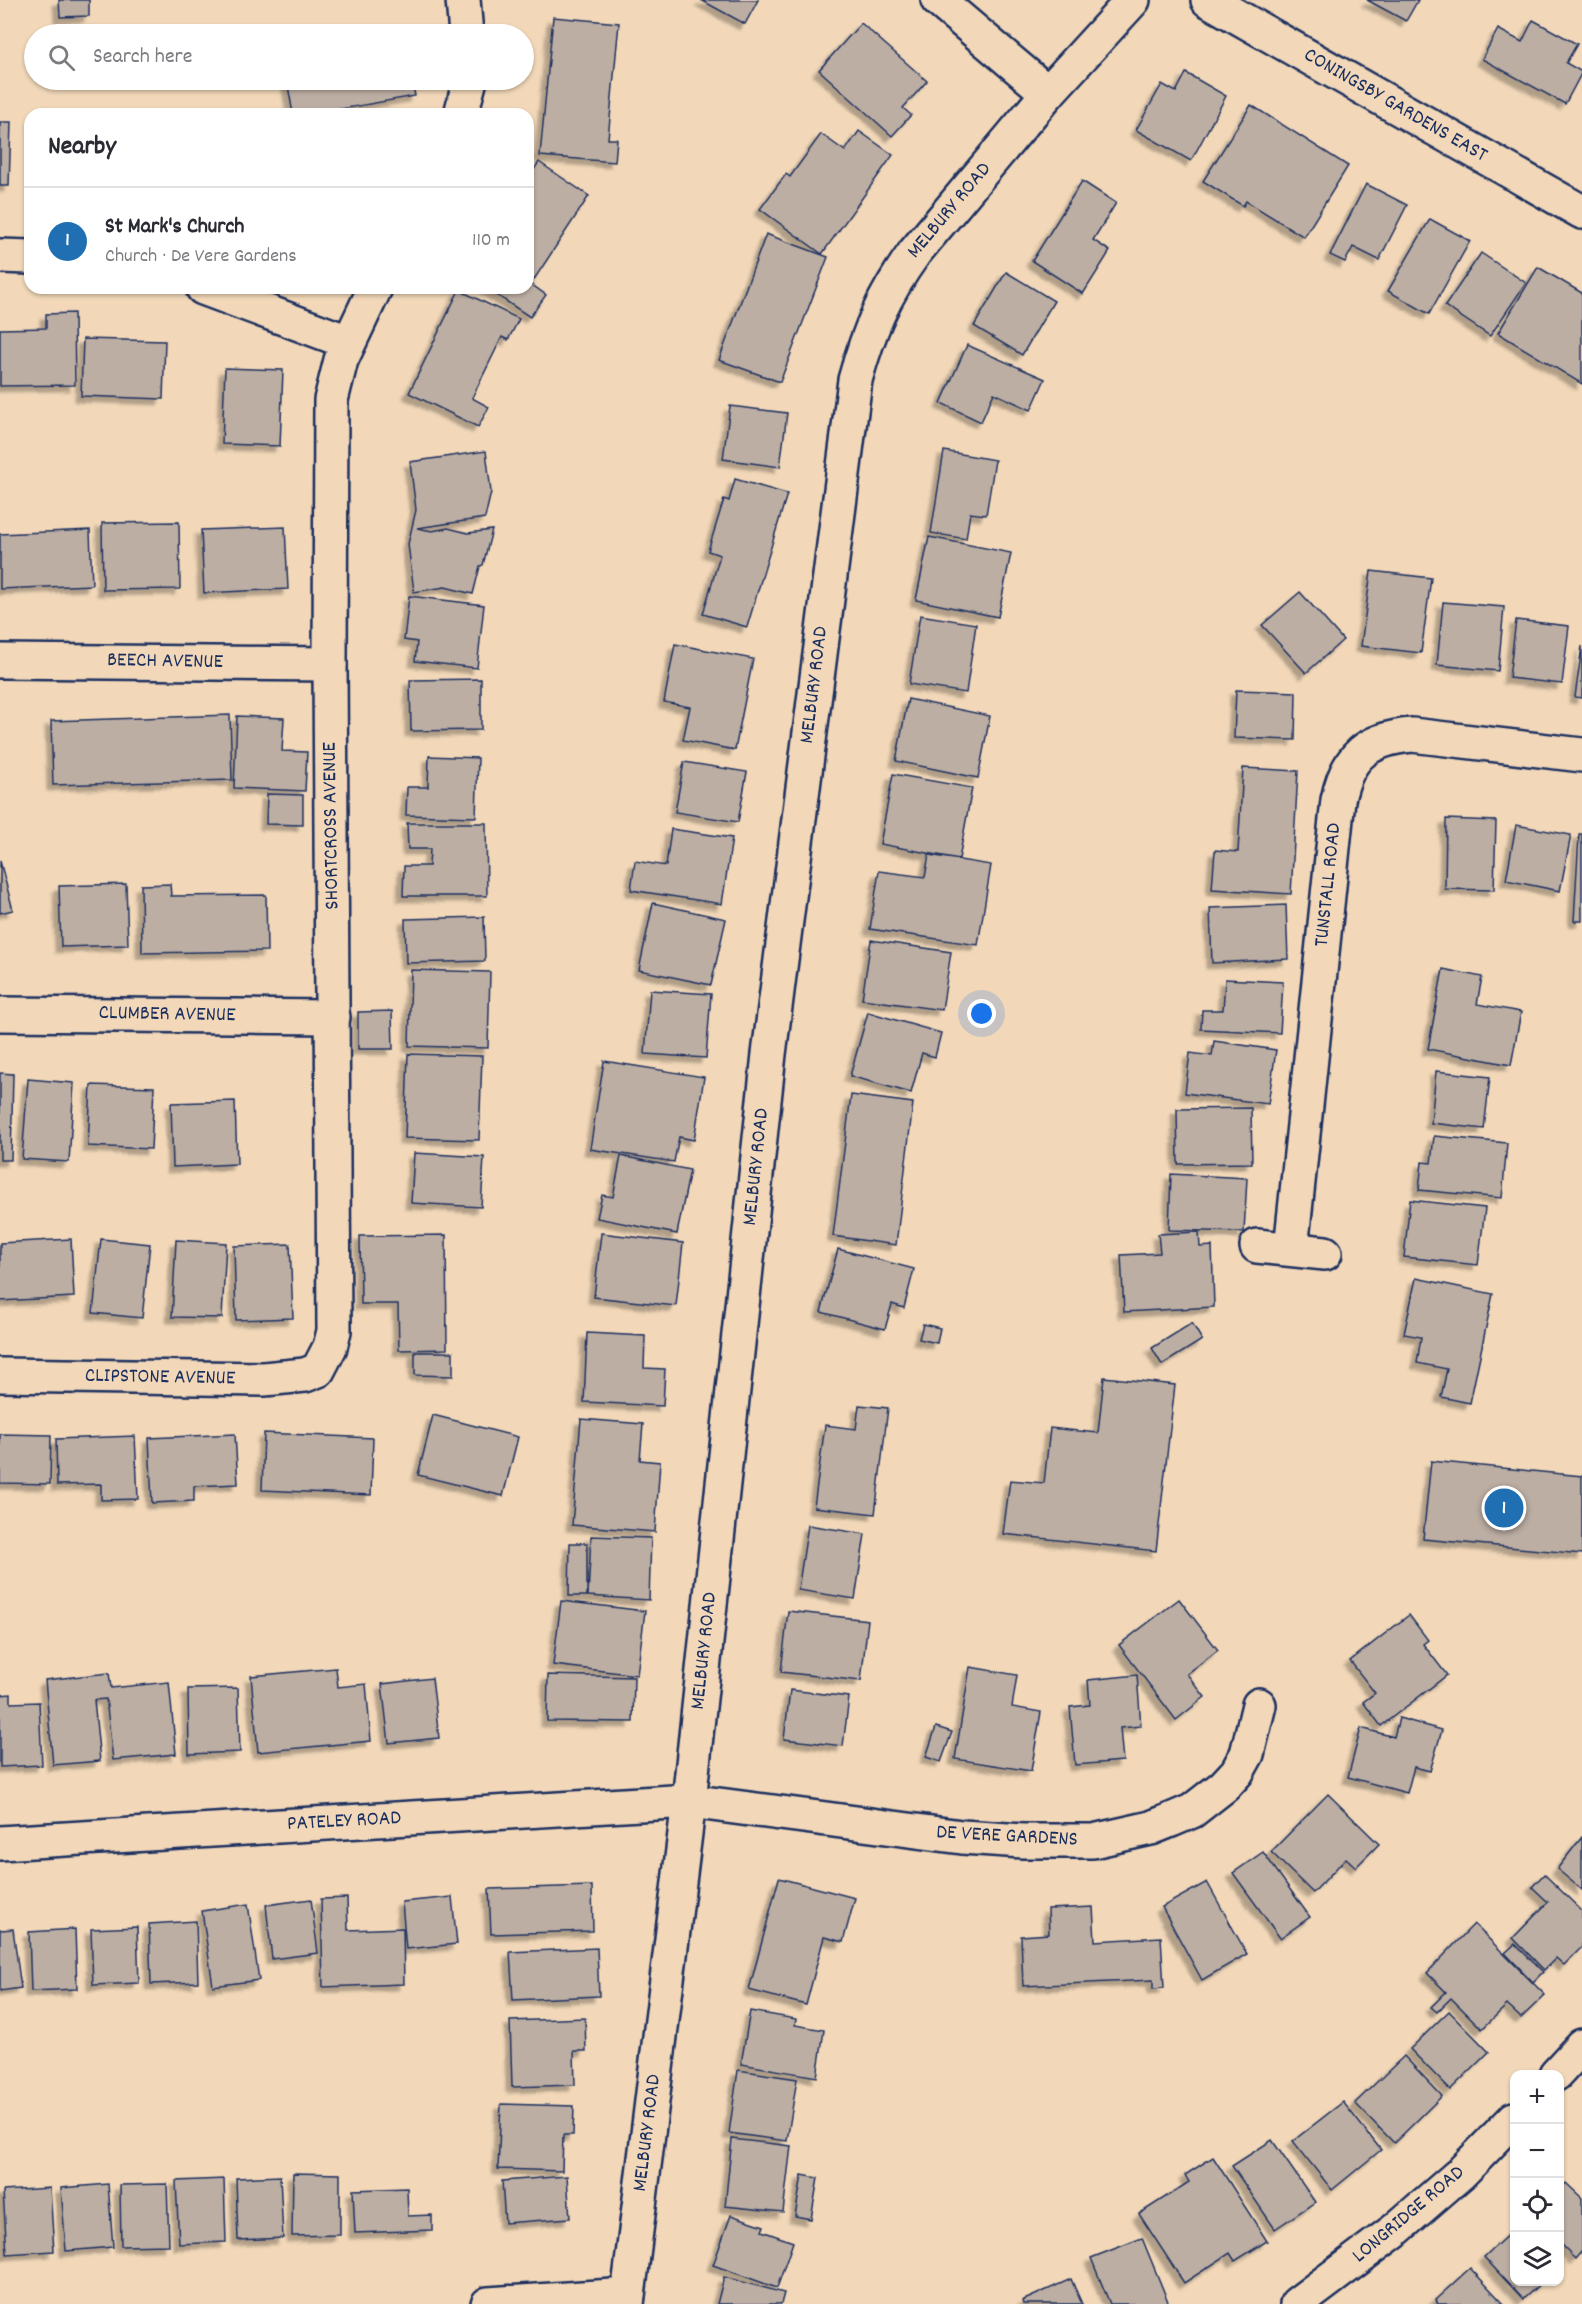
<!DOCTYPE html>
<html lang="en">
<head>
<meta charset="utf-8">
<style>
	:root { --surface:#fff; --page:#f7f7f7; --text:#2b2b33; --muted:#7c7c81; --line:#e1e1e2; --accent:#1f6fb2 }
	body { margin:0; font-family:Dekko,sans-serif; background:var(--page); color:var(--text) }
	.controls { position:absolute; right:18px; bottom:18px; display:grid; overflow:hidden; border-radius:12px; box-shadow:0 2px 4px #0004 }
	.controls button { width:54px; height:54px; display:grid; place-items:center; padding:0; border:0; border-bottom:2px solid var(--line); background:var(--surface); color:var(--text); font:30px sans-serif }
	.you { position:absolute; left:982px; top:1014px; width:21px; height:21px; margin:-15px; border:4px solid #fff; border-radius:50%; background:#1a73e8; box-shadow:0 0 0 9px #1a73e833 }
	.badge { display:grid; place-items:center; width:39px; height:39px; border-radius:50%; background:var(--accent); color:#fff; font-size:20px; font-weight:700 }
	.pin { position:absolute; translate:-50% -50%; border:3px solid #fff; box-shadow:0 2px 6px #0006 }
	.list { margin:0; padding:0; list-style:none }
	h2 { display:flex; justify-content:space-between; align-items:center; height:78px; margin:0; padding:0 24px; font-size:26px }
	h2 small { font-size:20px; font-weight:400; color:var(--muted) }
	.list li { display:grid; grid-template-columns:39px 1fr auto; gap:18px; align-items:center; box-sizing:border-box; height:108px; padding:0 24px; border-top:2px solid var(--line) }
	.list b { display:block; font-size:22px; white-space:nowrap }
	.list p { margin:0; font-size:20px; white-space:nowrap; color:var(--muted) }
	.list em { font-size:20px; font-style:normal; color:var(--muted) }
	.icon { flex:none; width:33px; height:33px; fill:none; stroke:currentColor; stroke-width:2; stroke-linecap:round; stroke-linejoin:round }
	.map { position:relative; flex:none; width:1582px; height:2304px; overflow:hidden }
	.search { position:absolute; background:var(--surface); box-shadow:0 2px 4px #0004; left:24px; top:24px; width:510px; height:66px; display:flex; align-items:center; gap:15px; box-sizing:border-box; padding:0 21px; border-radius:33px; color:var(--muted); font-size:22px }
	.panel { position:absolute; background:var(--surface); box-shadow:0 2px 4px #0004; left:24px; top:108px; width:510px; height:186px; border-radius:18px }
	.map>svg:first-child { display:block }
	.building { fill:#bdaea3; stroke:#1b2f5e; stroke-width:1.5; filter:url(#shadow) }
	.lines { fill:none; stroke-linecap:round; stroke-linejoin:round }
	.minor-casing { stroke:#1b2f5e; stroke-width:38 }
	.minor { stroke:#f2d8b9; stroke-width:33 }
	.labels { text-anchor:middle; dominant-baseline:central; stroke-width:6; stroke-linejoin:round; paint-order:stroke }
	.street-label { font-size:21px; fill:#1b2f5e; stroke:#f2d8b9 }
</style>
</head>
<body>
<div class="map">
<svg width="1582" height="2304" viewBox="0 0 1582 2304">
	<defs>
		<filter id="shadow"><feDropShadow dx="-5.5" dy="5.5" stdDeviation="1.5" flood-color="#0004"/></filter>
	</defs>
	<rect width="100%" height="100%" fill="#f2d8b9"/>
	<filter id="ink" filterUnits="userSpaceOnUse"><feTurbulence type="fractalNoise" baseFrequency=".0167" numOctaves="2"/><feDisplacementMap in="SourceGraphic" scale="12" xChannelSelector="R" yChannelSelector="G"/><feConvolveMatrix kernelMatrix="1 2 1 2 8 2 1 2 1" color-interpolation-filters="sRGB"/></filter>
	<g filter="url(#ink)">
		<!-- building -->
		<g class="building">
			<path d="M59,0H89V16L60,17Z"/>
			<path d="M701,0H758L745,24Z"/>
			<path d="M1367,0H1418L1406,21Z"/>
			<path d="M553,17L619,23L608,139H617L615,162L540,156Z"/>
			<path d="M1533,20L1577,44L1566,63L1582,72L1565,104L1482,59L1498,29L1522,42Z"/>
			<path d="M861,23L927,81L903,108L911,115L892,136L819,70Z"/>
			<path d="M1186,73L1226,96L1191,161L1136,130L1162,84L1176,92Z"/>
			<path d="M287,80H412L415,96L313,114H293Z"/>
			<path d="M1251,105L1348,166L1304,237L1246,201L1243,206L1203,181Z"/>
			<path d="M0,122H11L9,186H0Z"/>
			<path d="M859,131L893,155L822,254L760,209L786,174L790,177L821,134L845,151Z"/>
			<path d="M539,162L589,196L531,284L546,295L530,317L486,288H528V178Z"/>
			<path d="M1082,181L1116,203L1093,240L1110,251L1083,294L1032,261Z"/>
			<path d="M1366,184L1407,205L1379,260L1353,247L1345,262L1330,255Z"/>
			<path d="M1430,219L1470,241L1429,314L1388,291Z"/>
			<path d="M766,234L828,257L780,382L719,360Z"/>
			<path d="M1481,253L1526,283L1490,336L1445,306Z"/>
			<path d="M1538,267L1582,293V384L1498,333Z"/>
			<path d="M1006,272L1054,301L1022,355L974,326Z"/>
			<path d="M459,290L519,319L508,340L502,337L472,398L489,407L478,427L409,393Z"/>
			<path d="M74,313L75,385L0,386V329L46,328V314Z"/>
			<path d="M83,339L165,341L163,399L81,396Z"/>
			<path d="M967,345L1045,379L1031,410L994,393L981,422L941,403Z"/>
			<path d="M225,368L283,370L280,446L222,444Z"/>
			<path d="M730,406L787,413L780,467L723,459Z"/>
			<path d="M486,451L491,492L485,518L417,528L432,531L448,528L468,533L492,530L483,565L480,566L473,594L445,587L414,592L408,544L416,510L410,462Z"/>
			<path d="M944,451L995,460L986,515L970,513L966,539L931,533Z"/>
			<path d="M735,479L787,494L747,627L703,614L720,555L708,551L724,499L729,501Z"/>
			<path d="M179,522L180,589L103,590L102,523Z"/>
			<path d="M285,527L288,589L204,593L201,530Z"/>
			<path d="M90,530L92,585L0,589V534Z"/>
			<path d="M929,537L1011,553L998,617L916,600Z"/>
			<path d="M1371,571L1431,578L1421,653L1361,646Z"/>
			<path d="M1300,592L1343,640L1306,673L1262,625Z"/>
			<path d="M409,596L484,605L477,668L415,661L417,642L404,640Z"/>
			<path d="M1443,602L1504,607L1498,671L1437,665Z"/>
			<path d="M920,615L976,624L966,693L909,684Z"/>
			<path d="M1516,620L1569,626L1562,684L1509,678Z"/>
			<path d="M675,644L753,659L735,750L683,740L690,707L664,702Z"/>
			<path d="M1582,646V698L1575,697Z"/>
			<path d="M481,679V730L411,731L410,680Z"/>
			<path d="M1236,690L1296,692L1295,740L1234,738Z"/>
			<path d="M908,699L990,716L978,778L896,761Z"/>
			<path d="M230,715L232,780L53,785L51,721Z"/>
			<path d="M237,716L284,718L282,751L307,752L305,791L234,788Z"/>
			<path d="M429,756L478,758L476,817L406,815L407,787H428Z"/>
			<path d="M684,762L747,772L738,822L675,812Z"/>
			<path d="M1243,768L1298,771L1291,894L1212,889L1215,850L1238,852Z"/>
			<path d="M893,774L972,788L959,859L880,844Z"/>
			<path d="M267,794L303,795V825L266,824Z"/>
			<path d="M1446,819L1496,821L1494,890L1445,889Z"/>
			<path d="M407,823H486L487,896H403L404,866H429L430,849H408Z"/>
			<path d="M1516,825L1571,835L1560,891L1506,880Z"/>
			<path d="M671,829L732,838L722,904L631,890L635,861L666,866Z"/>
			<path d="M1579,834H1582V921H1574Z"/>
			<path d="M929,855L991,865L978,945L870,929L879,871L925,877Z"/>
			<path d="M0,861L13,910L0,913Z"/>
			<path d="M126,884L128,945L61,947L59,886Z"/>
			<path d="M170,884L171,896L266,895L267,951L142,953L141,885Z"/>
			<path d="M653,903L726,919L711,985L639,970Z"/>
			<path d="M1286,905L1288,959L1212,963L1210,908Z"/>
			<path d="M484,917L485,961L406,963L405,919Z"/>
			<path d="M871,940L951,952L942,1010L862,999Z"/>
			<path d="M1443,969L1482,977L1477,1004L1521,1012L1511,1065L1428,1049Z"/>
			<path d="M411,970L490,972L488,1048L409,1046Z"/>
			<path d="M1225,979L1283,982L1280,1033L1201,1029L1202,1010H1223Z"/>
			<path d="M650,990L711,994L706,1058L645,1054Z"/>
			<path d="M392,1011L393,1049H358V1012Z"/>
			<path d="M868,1012L941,1033L935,1057L922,1053L911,1093L850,1076Z"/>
			<path d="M1214,1041L1276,1050L1268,1104L1185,1093L1190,1053L1212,1056Z"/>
			<path d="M408,1054L482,1056L479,1140L405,1138Z"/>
			<path d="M604,1061L704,1077L694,1140L679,1137L674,1162L590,1149Z"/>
			<path d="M1436,1071L1490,1077L1484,1129L1431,1123Z"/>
			<path d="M0,1073L13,1074L11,1160H0Z"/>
			<path d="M28,1079L74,1083L69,1162L22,1159Z"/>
			<path d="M91,1085L154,1087L151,1149L88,1146Z"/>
			<path d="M851,1095L913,1103L896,1245L833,1236Z"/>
			<path d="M235,1101L237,1164L173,1167L171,1103Z"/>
			<path d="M1251,1108L1252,1163L1178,1164L1177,1109Z"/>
			<path d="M1434,1136L1507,1143L1502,1198L1419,1190L1422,1162L1431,1163Z"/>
			<path d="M414,1153L484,1157L481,1207L411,1203Z"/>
			<path d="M621,1156L690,1170L677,1234L597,1218L602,1195L613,1197Z"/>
			<path d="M1171,1174L1247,1178L1244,1232L1169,1230Z"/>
			<path d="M1410,1200L1485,1208L1478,1265L1404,1257Z"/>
			<path d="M1199,1232L1200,1247L1212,1246L1214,1307L1124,1312L1121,1255L1160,1253L1158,1234Z"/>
			<path d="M601,1233L683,1243L676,1306L594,1297Z"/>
			<path d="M446,1235L447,1349L399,1350L398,1304H361L360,1236Z"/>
			<path d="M71,1239L74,1297L0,1301V1243Z"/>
			<path d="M101,1239L150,1244L142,1318L93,1313Z"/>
			<path d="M176,1240L226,1243L222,1318L172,1317Z"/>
			<path d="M290,1244L293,1318L236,1320L234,1246Z"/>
			<path d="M838,1249L914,1269L904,1308L892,1304L885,1329L821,1312Z"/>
			<path d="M1416,1278L1493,1294L1470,1403L1441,1397L1447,1369L1417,1363L1421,1337L1404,1334Z"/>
			<path d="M1192,1323L1202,1340L1162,1365L1152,1348Z"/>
			<path d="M923,1324L940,1328L937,1343L919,1339Z"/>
			<path d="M587,1333L645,1336L644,1368L665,1369L663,1406L584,1402Z"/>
			<path d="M415,1352H453V1376L415,1375Z"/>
			<path d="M1104,1377L1175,1385L1156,1551L1003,1534L1010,1480L1044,1483L1050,1428L1098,1433Z"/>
			<path d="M859,1405L888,1408L875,1514L814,1507L825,1425L856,1429Z"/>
			<path d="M433,1415L518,1437L503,1496L418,1475Z"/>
			<path d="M581,1419L643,1424L640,1460L660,1462L655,1532L572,1525Z"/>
			<path d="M264,1433L373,1438L371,1495L262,1490Z"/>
			<path d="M0,1434L51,1435L50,1484L0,1483Z"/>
			<path d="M235,1434L238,1484L194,1486V1501L152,1503L149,1438Z"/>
			<path d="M135,1436L138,1499L101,1500V1484L57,1485L56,1439Z"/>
			<path d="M1431,1461L1582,1476V1554L1423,1539Z"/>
			<path d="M808,1525L865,1534L855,1599L798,1590Z"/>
			<path d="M591,1536L651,1538L649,1600L588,1596Z"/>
			<path d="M570,1543H587V1596H569Z"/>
			<path d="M1179,1599L1218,1650L1187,1674L1205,1697L1176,1720L1119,1645Z"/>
			<path d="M561,1601L645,1611L637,1675L553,1665Z"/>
			<path d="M788,1611L868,1620L861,1681L781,1672Z"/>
			<path d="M1409,1615L1428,1640L1423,1644L1447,1675L1381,1726L1363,1702L1375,1693L1350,1661Z"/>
			<path d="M970,1667L1017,1675L1012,1707L1041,1712L1031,1771L955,1759Z"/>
			<path d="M336,1668L338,1687L366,1684L371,1741L258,1752L251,1676Z"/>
			<path d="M109,1673L111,1688L169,1682L176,1754L113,1760L106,1699L94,1700L100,1761L53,1765L45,1680Z"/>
			<path d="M548,1675L634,1677L633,1722L547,1721Z"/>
			<path d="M1137,1675L1141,1726L1120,1728L1123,1761L1075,1765L1070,1707L1090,1705L1088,1680Z"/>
			<path d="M432,1678L439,1738L389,1743L382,1684Z"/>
			<path d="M238,1688L240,1752L189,1754L188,1689Z"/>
			<path d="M790,1690L849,1697L843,1746L784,1739Z"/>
			<path d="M11,1694V1703L39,1702L42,1765L0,1767V1695Z"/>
			<path d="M1399,1718L1442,1730L1430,1771L1414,1767L1407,1793L1348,1777L1361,1728L1394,1737Z"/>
			<path d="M936,1727L952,1732L941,1762L926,1757Z"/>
			<path d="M1328,1794L1379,1844L1356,1867L1346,1858L1313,1893L1271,1852Z"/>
			<path d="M1582,1837V1890L1557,1869Z"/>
			<path d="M1263,1852L1310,1917L1280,1938L1233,1873Z"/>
			<path d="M1544,1874L1582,1911V1947L1564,1965L1556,1958L1544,1970L1513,1938L1548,1902L1532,1887Z"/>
			<path d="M779,1878L855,1898L843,1942L824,1937L806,2005L749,1990Z"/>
			<path d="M1207,1882L1247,1954L1202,1980L1162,1907Z"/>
			<path d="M592,1886L593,1931L491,1934L489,1889Z"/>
			<path d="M452,1897L457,1944L406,1949L402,1902Z"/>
			<path d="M347,1898L348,1930L403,1928L404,1984L323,1987L321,1899Z"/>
			<path d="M311,1899L318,1953L272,1959L266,1905Z"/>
			<path d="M248,1904L259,1980L213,1986L202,1911Z"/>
			<path d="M1093,1907L1095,1941L1161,1937L1164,1988L1153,1989V1980L1023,1986L1021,1936L1049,1934L1048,1909Z"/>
			<path d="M196,1921L198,1982L151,1984L149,1924Z"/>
			<path d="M1474,1924L1545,1995L1521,2018L1507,2005L1482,2029L1451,1998L1437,2012L1431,2007L1446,1992L1427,1973Z"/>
			<path d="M137,1927L139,1983L93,1985L91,1929Z"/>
			<path d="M13,1929L21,1988L0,1991V1930Z"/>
			<path d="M75,1929L77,1989L31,1991L29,1932Z"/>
			<path d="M1515,1944L1543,1972L1533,1982L1505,1953Z"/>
			<path d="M597,1948L599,1996L513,2000L510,1952Z"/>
			<path d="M750,2011L796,2019L795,2025L824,2030L817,2077L741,2064Z"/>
			<path d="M1449,2011L1489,2052L1450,2090L1410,2049Z"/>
			<path d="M585,2018L586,2051H574L575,2085L512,2087L510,2021Z"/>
			<path d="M1404,2056L1442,2096L1394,2143L1355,2103Z"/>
			<path d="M738,2070L797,2079L787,2141L729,2133Z"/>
			<path d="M1343,2102L1381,2150L1332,2190L1293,2141Z"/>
			<path d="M501,2104L574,2106L573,2135H563L562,2171L498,2169Z"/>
			<path d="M732,2139L791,2146L783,2212L725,2206Z"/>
			<path d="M1272,2140L1315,2202L1275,2229L1232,2166Z"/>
			<path d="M1213,2157L1267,2241L1235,2261L1230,2253L1184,2283L1139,2214L1189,2182L1185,2175Z"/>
			<path d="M293,2173L340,2174V2235L292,2236Z"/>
			<path d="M802,2175L818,2178L811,2219L795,2216Z"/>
			<path d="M280,2176L283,2238L238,2240L236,2178Z"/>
			<path d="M567,2176L570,2218L505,2223L502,2181Z"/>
			<path d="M224,2179L226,2242L179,2244L176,2181Z"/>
			<path d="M1566,2183L1582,2198V2251L1575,2259L1560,2244V2190Z"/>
			<path d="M108,2184L113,2247L66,2251L61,2188Z"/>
			<path d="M167,2184L169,2245L121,2246L120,2185Z"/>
			<path d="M50,2188L54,2251L7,2254L3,2191Z"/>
			<path d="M407,2188L408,2216L432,2215V2230L355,2233L353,2190Z"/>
			<path d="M731,2215L764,2226L762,2231L793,2242L777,2288L713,2265Z"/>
			<path d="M1514,2229V2282H1542L1523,2299L1484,2257Z"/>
			<path d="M1142,2238L1169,2304H1110L1091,2258Z"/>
			<path d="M1470,2268L1504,2304H1438L1435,2300Z"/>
			<path d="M724,2277L784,2293L781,2304H717Z"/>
			<path d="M1071,2279L1082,2304H1023L1022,2301Z"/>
		</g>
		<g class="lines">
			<!-- minor casing -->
			<g class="minor-casing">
				<g id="minor">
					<path d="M463,0L466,34"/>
					<path d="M938,0L1048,93"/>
					<path d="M1208,0L1582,212"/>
					<path d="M461,114L470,80"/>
					<path d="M0,256L30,257"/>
					<path d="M203,288L348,342"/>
					<path d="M0,661L330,664"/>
					<path d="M0,1014L333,1017"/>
					<path d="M1257,1246L1325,1253"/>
					<path d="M1291,1249L1338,800C1347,756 1367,739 1412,735L1582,755"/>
					<path d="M0,1375L264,1379L305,1375L318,1370L330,1347L334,1331L330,664L331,400L341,360L375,288"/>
					<path d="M0,1843L689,1801L962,1837L1023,1841H1093L1151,1828L1171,1820L1192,1811L1224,1786L1237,1772L1247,1754L1259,1705"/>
					<path d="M1556,2074L1582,2046"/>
					<path d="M488,2304L628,2295"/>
					<path d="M627,2304L689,1801L769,1054L855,380C869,329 884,295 915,252L1048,93L1133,0"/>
					<path d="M1297,2304L1394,2231L1461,2173L1514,2119"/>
				</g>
			</g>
			<!-- minor -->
			<use href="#minor" class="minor"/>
		</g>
	</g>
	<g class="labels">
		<!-- street labels -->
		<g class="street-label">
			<text transform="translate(1395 106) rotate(30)">CONINGSBY GARDENS EAST</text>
			<text transform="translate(950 211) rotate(-50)">MELBURY ROAD</text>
			<text transform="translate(165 662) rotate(1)">BEECH AVENUE</text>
			<text transform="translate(815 685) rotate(-83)">MELBURY ROAD</text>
			<text transform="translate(332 826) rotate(-91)">SHORTCROSS AVENUE</text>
			<text transform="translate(1329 885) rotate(-84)">TUNSTALL ROAD</text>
			<text transform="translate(167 1015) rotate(1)">CLUMBER AVENUE</text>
			<text transform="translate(757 1167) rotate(-84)">MELBURY ROAD</text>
			<text transform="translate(160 1378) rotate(1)">CLIPSTONE AVENUE</text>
			<text transform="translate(705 1651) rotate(-84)">MELBURY ROAD</text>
			<text transform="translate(344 1822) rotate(-3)">PATELEY ROAD</text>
			<text transform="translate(1007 1837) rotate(3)">DE VERE GARDENS</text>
			<text transform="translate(648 2133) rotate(-83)">MELBURY ROAD</text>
			<text transform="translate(1409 2215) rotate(-40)">LONGRIDGE ROAD</text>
		</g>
	</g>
</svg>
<div class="controls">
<button>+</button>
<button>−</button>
<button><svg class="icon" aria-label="locate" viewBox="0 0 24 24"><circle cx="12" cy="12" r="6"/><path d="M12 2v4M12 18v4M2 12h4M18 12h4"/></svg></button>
<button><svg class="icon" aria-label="layers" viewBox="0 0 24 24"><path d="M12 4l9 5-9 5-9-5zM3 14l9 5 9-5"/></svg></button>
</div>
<div class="you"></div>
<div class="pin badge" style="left:1504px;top:1508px">1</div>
<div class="search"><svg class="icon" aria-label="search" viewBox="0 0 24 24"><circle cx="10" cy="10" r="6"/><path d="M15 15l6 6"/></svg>Search here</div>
<section class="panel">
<h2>Nearby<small></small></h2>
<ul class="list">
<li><span class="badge">1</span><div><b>St Mark's Church</b><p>Church · De Vere Gardens</p></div><em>110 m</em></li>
</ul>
</section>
</div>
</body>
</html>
